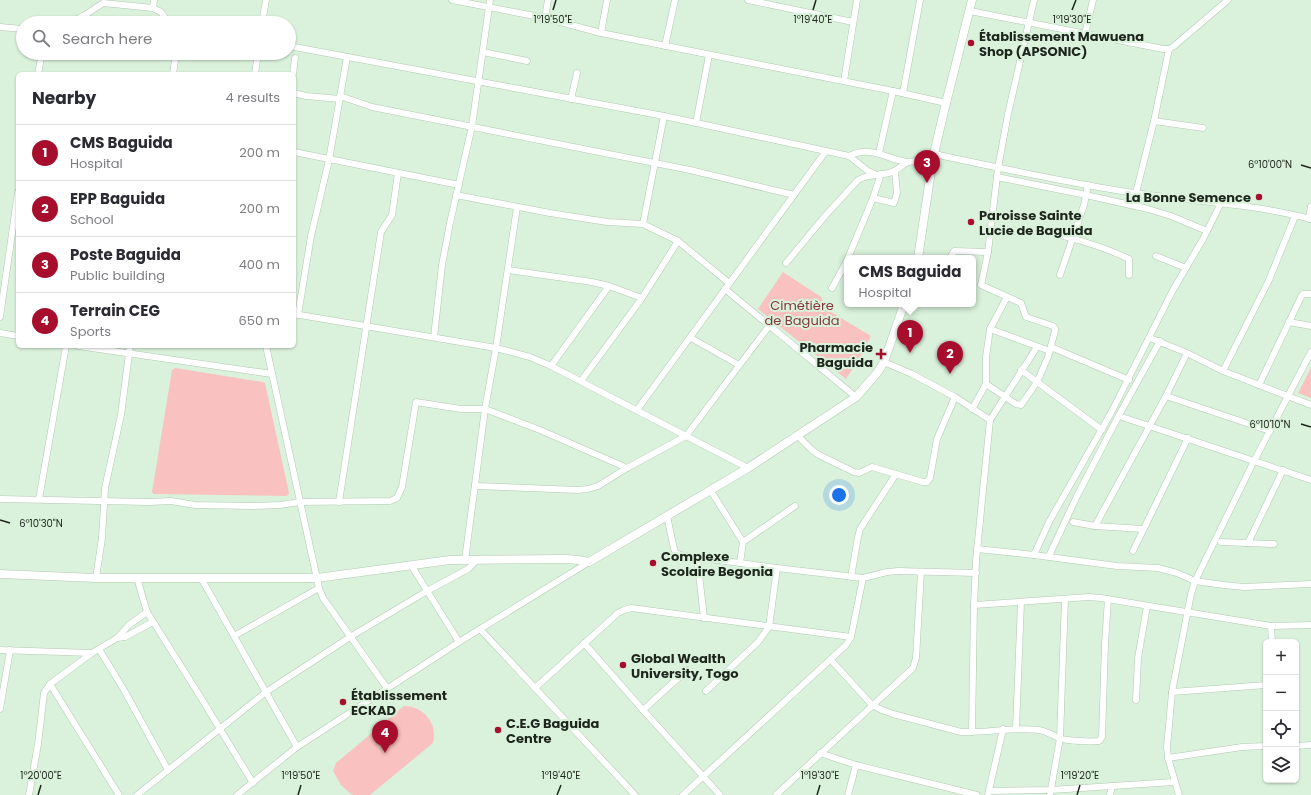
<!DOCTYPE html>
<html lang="en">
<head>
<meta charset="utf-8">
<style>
	:root { --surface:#fff; --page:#f2f2f3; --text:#2b2b33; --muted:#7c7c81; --line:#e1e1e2; --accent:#a70e2d }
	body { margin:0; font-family:Poppins,sans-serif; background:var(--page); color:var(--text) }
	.controls { position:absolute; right:12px; bottom:12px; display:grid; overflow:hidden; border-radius:6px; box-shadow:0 1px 3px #0004 }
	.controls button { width:36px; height:36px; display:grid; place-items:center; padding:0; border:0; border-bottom:1px solid var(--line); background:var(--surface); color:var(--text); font:20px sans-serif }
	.you { position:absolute; left:839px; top:495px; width:14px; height:14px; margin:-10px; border:3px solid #fff; border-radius:50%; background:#1a73e8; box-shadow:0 0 0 6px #1a73e833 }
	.badge { display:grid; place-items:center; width:26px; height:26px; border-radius:50%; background:var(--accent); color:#fff; font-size:13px; font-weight:700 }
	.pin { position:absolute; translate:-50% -33px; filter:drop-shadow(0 1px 2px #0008) }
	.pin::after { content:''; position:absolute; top:21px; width:14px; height:12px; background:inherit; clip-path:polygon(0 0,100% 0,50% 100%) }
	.popup { position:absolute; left:844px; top:255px; width:132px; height:52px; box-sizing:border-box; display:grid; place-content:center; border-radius:6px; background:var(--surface); filter:drop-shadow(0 1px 3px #0005); font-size:13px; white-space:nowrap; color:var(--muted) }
	.popup b { font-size:15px; color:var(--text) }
	.popup::after { content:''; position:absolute; left:50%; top:100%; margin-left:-8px; border:8px solid transparent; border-top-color:var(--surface) }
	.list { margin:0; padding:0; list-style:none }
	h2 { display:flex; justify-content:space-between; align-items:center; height:52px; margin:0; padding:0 16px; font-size:17px }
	h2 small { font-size:13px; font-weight:400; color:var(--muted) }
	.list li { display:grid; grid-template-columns:26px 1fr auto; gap:12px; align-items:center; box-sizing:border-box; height:56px; padding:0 16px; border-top:1px solid var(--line) }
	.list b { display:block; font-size:15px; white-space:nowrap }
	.list p { margin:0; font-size:13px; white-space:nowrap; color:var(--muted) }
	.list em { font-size:13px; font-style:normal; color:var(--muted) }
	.icon { flex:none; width:22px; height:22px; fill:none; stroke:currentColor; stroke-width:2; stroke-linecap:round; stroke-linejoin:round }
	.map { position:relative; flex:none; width:1311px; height:795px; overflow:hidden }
	.search { position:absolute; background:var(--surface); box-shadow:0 1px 3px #0004; left:16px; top:16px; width:280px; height:44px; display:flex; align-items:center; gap:10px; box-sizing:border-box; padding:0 14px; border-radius:22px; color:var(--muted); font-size:15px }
	.panel { position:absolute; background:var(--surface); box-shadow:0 1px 3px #0004; left:16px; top:72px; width:280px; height:276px; border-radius:6px }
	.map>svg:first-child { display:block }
	.green { fill:#f9c2c1 }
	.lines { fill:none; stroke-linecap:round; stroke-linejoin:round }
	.minor-casing { stroke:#b2c8b2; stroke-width:7 }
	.tertiary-casing { stroke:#b2c8b2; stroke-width:9 }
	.minor { stroke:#fff; stroke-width:6 }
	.tertiary { stroke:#fff; stroke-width:8 }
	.ticks { fill:none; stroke:#1d251d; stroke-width:1.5 }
	.poi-dot { fill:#a70e2d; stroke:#daf2db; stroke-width:1.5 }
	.labels { text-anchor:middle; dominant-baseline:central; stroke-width:4; stroke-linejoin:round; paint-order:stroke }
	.poi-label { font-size:13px; font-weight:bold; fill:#1d251d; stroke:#daf2db; text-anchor:start }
	.park-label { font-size:13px; fill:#83383b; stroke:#daf2db }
	.ticks-label { font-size:10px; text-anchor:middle; fill:#1d251d; stroke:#daf2db; stroke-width:4; stroke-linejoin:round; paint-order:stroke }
</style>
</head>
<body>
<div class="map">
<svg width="1311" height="795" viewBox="0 0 1311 795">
	<rect width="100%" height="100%" fill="#daf2db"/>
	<!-- green -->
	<g class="green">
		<path d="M783,272L821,297L826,309L871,336L861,356L846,379L758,309Z"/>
		<path d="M175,368L263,382L265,383L289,493L287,496L154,494L152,492L172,370Z"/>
		<path d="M1311,368V398L1298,393Z"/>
		<path d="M404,706C423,706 438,723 433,743L370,795H354L351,794L341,785L333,771L336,763Z"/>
	</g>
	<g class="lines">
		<!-- minor casing -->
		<g class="minor-casing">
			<g id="minor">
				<path d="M154,0L153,8L161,12L169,23"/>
				<path d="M452,0L545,18L601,33L893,91L946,103"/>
				<path d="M748,0L853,22"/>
				<path d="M970,11L1163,49H1169L1174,46L1228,0"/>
				<path d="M545,18L548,0"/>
				<path d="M70,23L85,15L103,3L153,8"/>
				<path d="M262,23L266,0"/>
				<path d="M0,27L23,29"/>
				<path d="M601,33L607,0"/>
				<path d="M1085,34L1093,0"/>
				<path d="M289,46L664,116L849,156L868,171L877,175"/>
				<path d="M665,46L675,0"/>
				<path d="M483,52L527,61"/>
				<path d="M38,74L42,53"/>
				<path d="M173,74L176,53"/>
				<path d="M255,74L258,53"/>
				<path d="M293,74L295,58"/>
				<path d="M844,81L857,0"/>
				<path d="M294,93L306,96L340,99"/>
				<path d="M903,93L920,0"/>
				<path d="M340,96L372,107L690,170L794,195"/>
				<path d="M571,99L577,73"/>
				<path d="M1154,121L1203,128"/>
				<path d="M696,123L709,55"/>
				<path d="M294,152L459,185"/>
				<path d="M879,153L893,91"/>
				<path d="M934,154C1000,168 1067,183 1134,193C1193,201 1253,204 1311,219"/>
				<path d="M849,156C871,145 886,159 907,162C910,162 914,161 917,161C922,162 927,163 932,165"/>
				<path d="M997,177L1086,195L1148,209L1171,216L1207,231"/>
				<path d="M1136,193L1154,121L1169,49"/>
				<path d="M456,195L550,213L607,222L643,224L678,241L729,283"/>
				<path d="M873,198L894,203L897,193L895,171"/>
				<path d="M1309,219L1311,206"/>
				<path d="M643,224L664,116"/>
				<path d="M990,233C1005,232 1019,230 1034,231C1058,232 1107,248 1129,259V275"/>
				<path d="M1156,256L1186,268"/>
				<path d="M848,258L873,198L881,174"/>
				<path d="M950,258L954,251L988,252"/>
				<path d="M786,263L825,216L858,180C867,174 878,176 889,173C896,171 901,166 908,162"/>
				<path d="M508,270L592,282L609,286L642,298"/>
				<path d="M1060,275L1084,205L1088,185"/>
				<path d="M832,288L847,261"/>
				<path d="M725,289L856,397"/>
				<path d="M294,314L496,348L530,357L551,366L748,468"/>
				<path d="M298,315L311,236L329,160L347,57"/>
				<path d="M0,317L18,192"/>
				<path d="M1289,322L1311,326"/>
				<path d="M990,329L1050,351"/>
				<path d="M0,333L18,336"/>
				<path d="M434,337L442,265L450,223L472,126L490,0"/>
				<path d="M691,338L739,365"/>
				<path d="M1150,338L1187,353L1223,371L1311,405"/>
				<path d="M78,346L272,374"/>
				<path d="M266,346L319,588L323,598L387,688"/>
				<path d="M1051,347L1129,380"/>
				<path d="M884,362L912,374L955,397L990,420"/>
				<path d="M551,366L609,286"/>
				<path d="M1021,370L1102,430"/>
				<path d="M1223,371L1269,280L1295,216"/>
				<path d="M581,381L642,298L678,241"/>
				<path d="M986,384L1016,404L1021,405L1037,382L1048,357L1055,331V328L1053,326L1026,317L1021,303L981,285L988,252L998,168L1008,114L1034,0"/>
				<path d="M1259,385L1301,297L1303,294H1311"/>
				<path d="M1166,396L1270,431"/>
				<path d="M972,409L986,384V357L990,329L1007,297"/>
				<path d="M637,410L826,151"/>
				<path d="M1122,417L1311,480"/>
				<path d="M797,435L812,450L819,455L854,472L859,473L872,467L923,482H927L930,478L937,439L955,397"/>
				<path d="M475,486L578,490L588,489L598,486L627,468L686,436L769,326"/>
				<path d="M711,491L743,542"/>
				<path d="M0,499L149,502L171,501L195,505L255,506L280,505L300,502L390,501L397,498L402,487L416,402L461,409H485L540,430L627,468"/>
				<path d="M39,499L66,346"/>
				<path d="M339,502L381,232L392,215L398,173"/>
				<path d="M667,516L674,549L676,553L680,555L777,568L863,578L887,572L898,571L976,573"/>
				<path d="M1073,522L1095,526L1166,396L1185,357"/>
				<path d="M1095,526L1143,529"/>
				<path d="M1221,542L1274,544"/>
				<path d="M1248,543L1283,470"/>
				<path d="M977,549L1034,555L1049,522L1111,413L1173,290L1203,239L1221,203"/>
				<path d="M1133,551L1188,438"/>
				<path d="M1034,555L1117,566L1158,568L1177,573L1195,581L1224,585L1244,587L1311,584"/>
				<path d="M1049,556L1077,496L1119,415L1160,341"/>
				<path d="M697,557L704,618"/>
				<path d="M465,560L485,409L496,348L517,207"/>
				<path d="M740,563L743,542L795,506"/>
				<path d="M411,565L459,642"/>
				<path d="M851,577L858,537L860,529L896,474"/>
				<path d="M96,578L102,538L105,488L121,415L130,346"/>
				<path d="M137,578L147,612L198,693L253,783"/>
				<path d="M201,578L297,747"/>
				<path d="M974,605L1089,597L1101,598L1271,626L1311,625"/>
				<path d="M1271,626L1272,642"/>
				<path d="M480,629L635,795"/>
				<path d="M234,636L319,588"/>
				<path d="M117,638L125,637L153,622"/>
				<path d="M584,643L643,710L720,795"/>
				<path d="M99,649L124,690L168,770"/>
				<path d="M0,650L92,653"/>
				<path d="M831,660L872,705L882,710L893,714L961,732C988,733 1011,727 1039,730C1046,731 1052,735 1059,738C1067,741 1091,742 1099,741L1102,737L1105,644L1108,599"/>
				<path d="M50,684L119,795"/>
				<path d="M535,688L618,613L624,610L631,608L851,637"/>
				<path d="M706,691L758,642L769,627L777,568"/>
				<path d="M1172,692L1266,685"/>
				<path d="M1136,700L1138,658L1147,606"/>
				<path d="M0,709L10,650"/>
				<path d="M643,710L687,670"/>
				<path d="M1016,728L1021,602"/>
				<path d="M972,732L974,605L976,561L990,420L1037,347"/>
				<path d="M1296,746L1311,745"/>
				<path d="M820,753L856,765L977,795"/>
				<path d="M1168,758L1242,747L1266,746"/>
				<path d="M989,791L1051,790L1174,782"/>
				<path d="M29,795L38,744L44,693L50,684L92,653L117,638L129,625L147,612"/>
				<path d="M137,795L266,692L350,637L427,591L468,569L477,560"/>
				<path d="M237,795L297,747L459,642L589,562"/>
				<path d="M683,795L846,645L851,637L863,578"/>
				<path d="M776,795L913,668L916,658L921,572"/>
				<path d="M848,795L856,765"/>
				<path d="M988,795L1003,729"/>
				<path d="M1050,795L1060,738L1065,599"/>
				<path d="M1110,795L1112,786"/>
				<path d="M1179,795L1168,758L1167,747L1172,692L1191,594L1195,581L1254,461L1311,352"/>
			</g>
		</g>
		<!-- tertiary casing -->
		<g class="tertiary-casing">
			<g id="tertiary">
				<path d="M918,258L933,158L944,111L972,0"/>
				<path d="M0,574L96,578H317L450,560L566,559L578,560L589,562L748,468L856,397L877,373L884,362L904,304"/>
			</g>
		</g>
		<!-- minor -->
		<use href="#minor" class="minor"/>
		<!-- tertiary -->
		<use href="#tertiary" class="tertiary"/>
	</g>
	<!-- ticks -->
	<path class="ticks" d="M553,10L556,0M813,10L816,0M1072,10L1076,0M1301,165L1311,168M1301,424L1311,427M0,520L10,523M38,795L41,785M298,795L301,785M557,795L561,785M817,795L820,785M1077,795L1080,785"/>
	<!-- markers -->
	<g class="poi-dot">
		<circle cx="971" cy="43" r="4"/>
		<circle cx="1259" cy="197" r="4"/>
		<circle cx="971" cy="222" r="4"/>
		<path d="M879 348h4v4h4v4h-4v4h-4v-4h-4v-4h4z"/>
		<circle cx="653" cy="563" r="4"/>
		<circle cx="623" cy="665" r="4"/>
		<circle cx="343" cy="702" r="4"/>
		<circle cx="498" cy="730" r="4"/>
	</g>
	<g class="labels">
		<!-- poi labels -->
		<g class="poi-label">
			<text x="979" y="36">Établissement Mawuena<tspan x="979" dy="15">Shop (APSONIC)</tspan></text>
			<text x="1251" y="197" text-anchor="end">La Bonne Semence</text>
			<text x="979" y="215">Paroisse Sainte<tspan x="979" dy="15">Lucie de Baguida</tspan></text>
			<text x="873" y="347" text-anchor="end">Pharmacie<tspan x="873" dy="15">Baguida</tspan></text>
			<text x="661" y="556">Complexe<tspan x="661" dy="15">Scolaire Begonia</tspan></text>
			<text x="631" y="658">Global Wealth<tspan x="631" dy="15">University, Togo</tspan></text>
			<text x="351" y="695">Établissement<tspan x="351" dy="15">ECKAD</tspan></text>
			<text x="506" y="723">C.E.G Baguida<tspan x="506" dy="15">Centre</tspan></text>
		</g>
		<!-- park labels -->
		<g class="park-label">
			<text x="802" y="305">Cimétière<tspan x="802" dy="15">de Baguida</tspan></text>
		</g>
	</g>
	<g class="ticks-label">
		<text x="553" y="23">1°19'50"E</text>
		<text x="813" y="23">1°19'40"E</text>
		<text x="1072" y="23">1°19'30"E</text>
		<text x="1270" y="168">6°10'00"N</text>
		<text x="1270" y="428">6°10'10"N</text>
		<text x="41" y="527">6°10'30"N</text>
		<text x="41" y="779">1°20'00"E</text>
		<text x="301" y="779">1°19'50"E</text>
		<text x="561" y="779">1°19'40"E</text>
		<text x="820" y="779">1°19'30"E</text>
		<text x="1080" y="779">1°19'20"E</text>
	</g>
</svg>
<div class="controls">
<button>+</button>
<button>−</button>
<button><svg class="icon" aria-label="locate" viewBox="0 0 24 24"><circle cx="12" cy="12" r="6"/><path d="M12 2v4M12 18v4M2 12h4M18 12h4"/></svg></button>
<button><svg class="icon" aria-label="layers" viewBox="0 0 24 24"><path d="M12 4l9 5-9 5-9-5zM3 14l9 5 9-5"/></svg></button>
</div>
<div class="you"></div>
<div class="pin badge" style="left:910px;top:353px">1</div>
<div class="popup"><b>CMS Baguida</b>Hospital</div>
<div class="pin badge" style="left:950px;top:374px">2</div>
<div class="pin badge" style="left:927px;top:183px">3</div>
<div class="pin badge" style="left:385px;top:753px">4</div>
<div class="search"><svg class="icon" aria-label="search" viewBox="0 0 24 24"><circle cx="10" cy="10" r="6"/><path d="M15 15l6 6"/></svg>Search here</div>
<section class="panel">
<h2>Nearby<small>4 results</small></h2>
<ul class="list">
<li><span class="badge">1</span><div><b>CMS Baguida</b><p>Hospital</p></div><em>200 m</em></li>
<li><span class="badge">2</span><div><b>EPP Baguida</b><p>School</p></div><em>200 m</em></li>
<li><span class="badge">3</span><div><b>Poste Baguida</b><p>Public building</p></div><em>400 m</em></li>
<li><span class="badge">4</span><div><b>Terrain CEG</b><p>Sports</p></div><em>650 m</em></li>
</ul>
</section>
</div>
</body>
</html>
